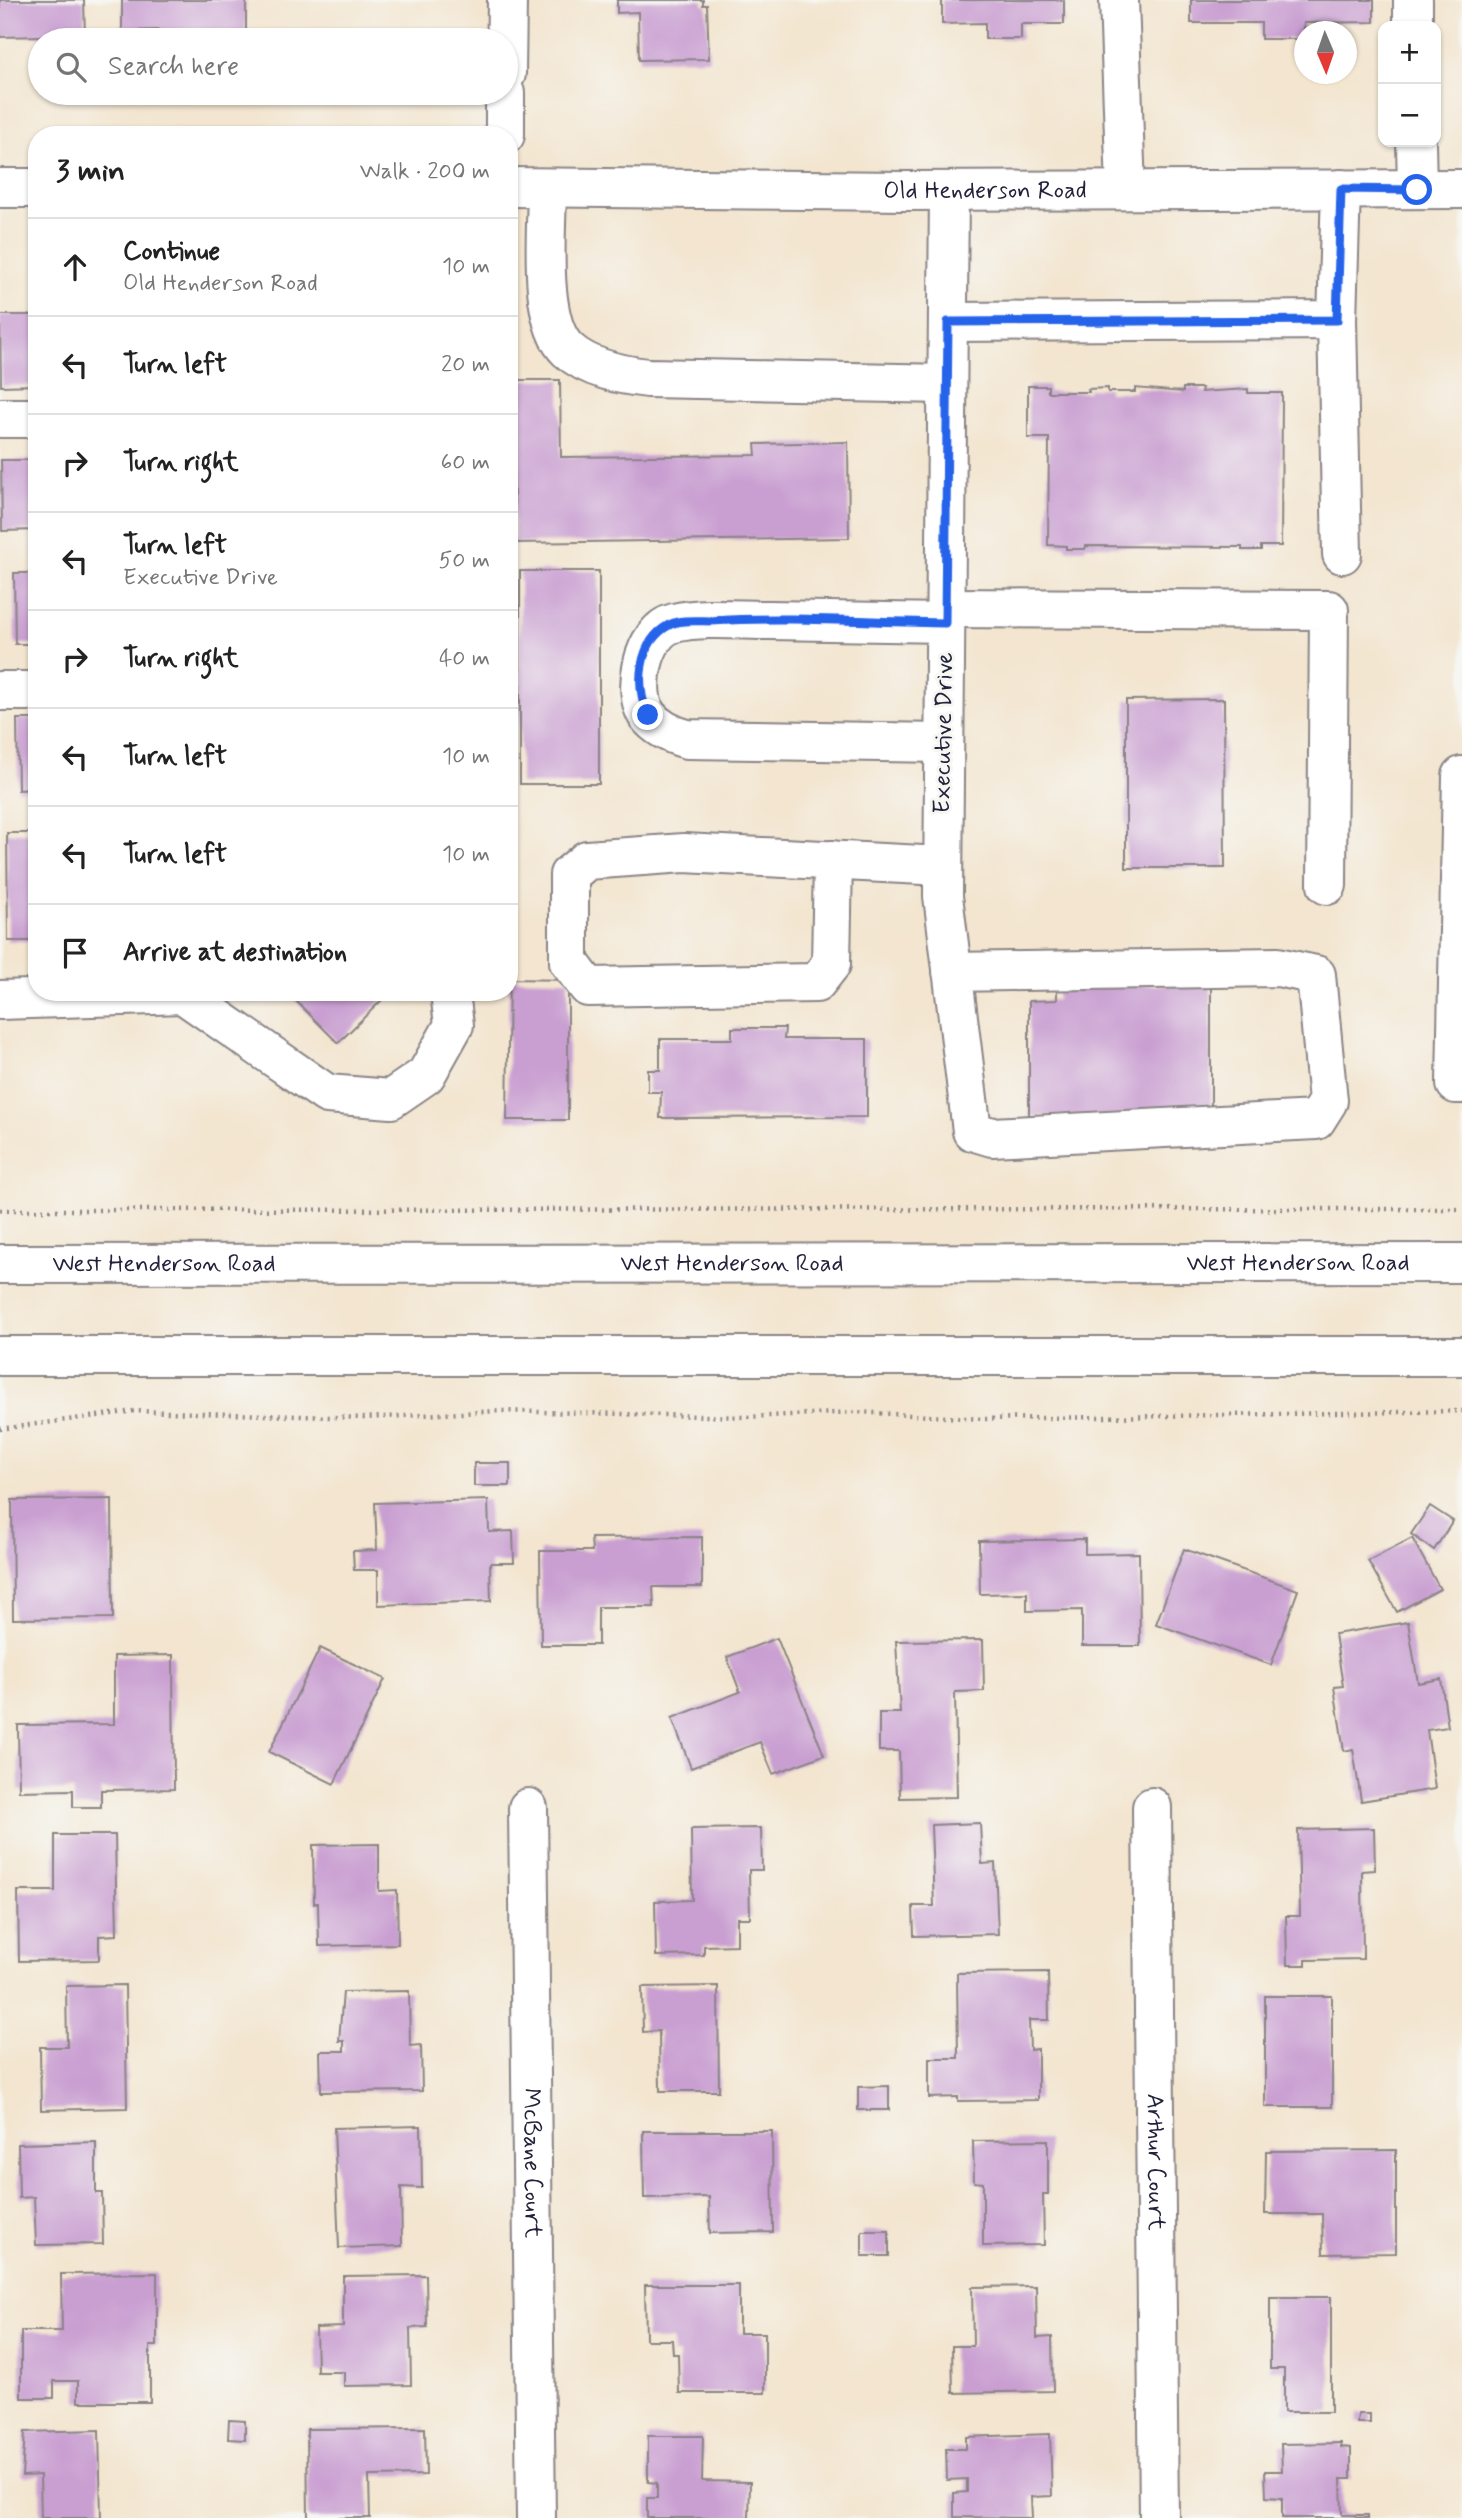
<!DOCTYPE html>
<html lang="en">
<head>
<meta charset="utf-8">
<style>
	:root { --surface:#fff; --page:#f2f2f2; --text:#222; --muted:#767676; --line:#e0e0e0 }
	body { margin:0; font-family:Mynerve,sans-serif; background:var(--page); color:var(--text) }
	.controls { position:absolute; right:21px; top:21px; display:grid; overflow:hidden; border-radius:14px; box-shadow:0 2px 5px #0004 }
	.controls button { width:63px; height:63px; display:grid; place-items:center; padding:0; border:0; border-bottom:2px solid var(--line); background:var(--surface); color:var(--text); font:35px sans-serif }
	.compass { position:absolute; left:1294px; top:21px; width:63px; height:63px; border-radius:50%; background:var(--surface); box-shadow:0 2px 5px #0004; rotate:178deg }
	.stop { position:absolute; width:21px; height:21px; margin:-16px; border:5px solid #2563eb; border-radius:50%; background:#fff }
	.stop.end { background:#2563eb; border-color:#fff; box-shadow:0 2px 7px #0008 }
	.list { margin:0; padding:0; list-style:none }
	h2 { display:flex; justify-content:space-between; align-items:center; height:91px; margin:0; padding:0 28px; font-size:30px }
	h2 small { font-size:23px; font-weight:400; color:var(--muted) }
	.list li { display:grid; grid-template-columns:46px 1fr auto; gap:21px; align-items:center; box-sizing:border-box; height:98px; padding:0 28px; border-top:2px solid var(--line) }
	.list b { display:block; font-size:26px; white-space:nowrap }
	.list p { margin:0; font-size:23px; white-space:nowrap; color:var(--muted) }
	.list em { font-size:23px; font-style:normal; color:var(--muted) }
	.icon { flex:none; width:38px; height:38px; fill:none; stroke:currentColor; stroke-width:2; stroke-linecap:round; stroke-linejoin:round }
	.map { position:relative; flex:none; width:1462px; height:2518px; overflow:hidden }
	.search { position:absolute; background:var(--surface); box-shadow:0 2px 5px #0004; left:28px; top:28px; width:490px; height:77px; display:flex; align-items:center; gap:18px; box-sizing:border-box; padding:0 24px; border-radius:38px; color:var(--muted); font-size:26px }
	.panel { position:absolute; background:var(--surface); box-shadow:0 2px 5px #0004; left:28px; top:126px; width:490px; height:875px; border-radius:28px }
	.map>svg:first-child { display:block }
	.building { fill:#c99fd1 }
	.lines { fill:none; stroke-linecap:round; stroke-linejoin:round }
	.minor-casing { stroke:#8a8485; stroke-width:42 }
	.major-casing { stroke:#8a8485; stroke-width:42 }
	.path { stroke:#8a8485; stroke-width:4.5; stroke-dasharray:2 5; stroke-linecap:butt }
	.minor { stroke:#fff; stroke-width:38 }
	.major { stroke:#fff; stroke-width:38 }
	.route { stroke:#2563eb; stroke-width:9 }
	.labels { text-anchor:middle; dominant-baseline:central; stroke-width:6; stroke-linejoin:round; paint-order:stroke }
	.street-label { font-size:24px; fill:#22223b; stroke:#f6f6f2 }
</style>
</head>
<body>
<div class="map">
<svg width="1462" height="2518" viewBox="0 0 1462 2518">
	<rect width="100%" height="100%" fill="#f6f6f2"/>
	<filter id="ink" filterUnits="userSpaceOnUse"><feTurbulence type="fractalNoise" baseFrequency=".0143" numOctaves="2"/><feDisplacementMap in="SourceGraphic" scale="14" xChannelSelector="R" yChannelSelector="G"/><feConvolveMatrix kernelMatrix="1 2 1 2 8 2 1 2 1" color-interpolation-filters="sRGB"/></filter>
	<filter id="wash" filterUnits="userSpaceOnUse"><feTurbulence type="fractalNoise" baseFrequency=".00686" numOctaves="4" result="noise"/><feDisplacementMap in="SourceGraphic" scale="28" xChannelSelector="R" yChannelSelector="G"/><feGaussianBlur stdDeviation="1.57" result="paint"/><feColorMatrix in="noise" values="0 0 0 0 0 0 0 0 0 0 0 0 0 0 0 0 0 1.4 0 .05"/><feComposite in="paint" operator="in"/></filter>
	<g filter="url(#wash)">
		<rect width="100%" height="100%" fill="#f3e5cf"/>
		<g id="blocks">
			<!-- building -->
			<g class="building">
				<path d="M0,0H84L85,35L0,37Z"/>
				<path d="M122,0H246V38H159V30L122,31Z"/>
				<path d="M617,0H703V5H707L709,59L639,60L638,12L617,13Z"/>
				<path d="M942,0H1064V24H1021V39H985V23L942,24Z"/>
				<path d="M1191,0H1374V22L1304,23V39H1261V23H1191Z"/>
				<path d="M0,315H37V385L1,386Z"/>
				<path d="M509,380H560L561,457L756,455L755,444L848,442L849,538L515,543L513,456L509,457Z"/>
				<path d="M1028,386H1048V392H1089L1088,389L1108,388V392H1135V388L1183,392V388H1202L1201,392L1248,389V393H1282L1281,546H1261V550H1242V547L1086,546L1085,549H1066V546L1048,545L1049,438H1028Z"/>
				<path d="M1,460H37V530L2,531Z"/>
				<rect x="520" y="571" width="79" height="213"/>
				<path d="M14,573H37V644H15Z"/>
				<path d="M1224,699L1225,868H1126V700Z"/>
				<path d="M17,719H37V789L18,790Z"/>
				<path d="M7,833H37V941H8Z"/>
				<path d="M509,979L568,980V1120H507Z"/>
				<path d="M1057,985H1211V1116H1029V1001L1057,1000Z"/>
				<path d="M287,992H390L338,1043Z"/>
				<path d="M732,1028H785L784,1039H867V1117L660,1118L661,1092H648V1070H660V1039H732Z"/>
				<rect x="474" y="1463" width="36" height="23"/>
				<path d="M112,1499L113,1618L13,1619L12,1500Z"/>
				<path d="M488,1500L489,1532L513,1531L514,1563H490L491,1601L378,1605V1570H354L353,1551L377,1550L375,1503Z"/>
				<path d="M1430,1506L1453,1521L1434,1550L1411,1534Z"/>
				<path d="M702,1537V1587H653L654,1607H598V1645H541L540,1551H592L591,1538Z"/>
				<path d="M1412,1538L1440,1589L1397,1612L1368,1561Z"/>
				<path d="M1085,1539V1554L1139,1553L1140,1646H1082V1610L1027,1611V1593L980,1594L979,1541Z"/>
				<path d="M1184,1549L1298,1590L1271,1665L1156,1624Z"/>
				<path d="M1408,1622L1418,1683L1441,1679L1448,1727L1427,1730L1435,1789L1361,1801L1353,1749L1344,1751L1334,1687L1343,1686L1335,1634Z"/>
				<path d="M777,1638L824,1755L773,1774L760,1742L691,1768L672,1718L740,1692L727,1657Z"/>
				<path d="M983,1640L984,1691L955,1692L957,1797L900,1798L899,1751H879V1713H900L896,1641Z"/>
				<path d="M320,1648L385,1679L334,1784L269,1752Z"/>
				<path d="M173,1655L174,1789L101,1790V1807H73V1790L19,1791L18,1725L114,1724V1656Z"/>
				<path d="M980,1823L982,1864L995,1863L998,1934L914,1936L913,1906H934L931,1825Z"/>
				<path d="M761,1828L762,1870H749L750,1918H737V1945L704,1946V1955L656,1956L655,1901L692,1900L691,1829Z"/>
				<path d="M1374,1828L1375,1870L1362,1871L1363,1959L1306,1960V1965H1287L1286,1916H1300L1298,1830Z"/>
				<path d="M55,1835H115L117,1935L99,1936V1960L19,1961L18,1891H55Z"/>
				<path d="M379,1844V1891L397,1890L398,1944L319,1946L318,1903H314L313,1845Z"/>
				<path d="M1048,1972L1049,2020H1029L1030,2050L1038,2049V2100L958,2101V2097L929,2098V2058H958L957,1973Z"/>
				<path d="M125,1985L127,2108L41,2110L40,2047H67L66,1986Z"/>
				<path d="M718,1986L719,2091H660L659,2031L643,2032L642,1987Z"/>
				<path d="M409,1991L410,2046L421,2045L422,2091L321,2092L320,2051H344V2041H339L343,1992Z"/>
				<rect x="1265" y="1996" width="67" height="111"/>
				<path d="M889,2086V2110H858V2087Z"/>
				<path d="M421,2126L422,2188L401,2187L402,2246L339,2248L334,2128Z"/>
				<path d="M643,2131H772L773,2232L710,2233L709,2197L644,2198Z"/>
				<path d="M1048,2140V2194H1043L1044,2245L983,2246V2183L974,2182L973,2141Z"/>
				<path d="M96,2142V2193H102L103,2244L36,2245L34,2197L19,2198L18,2144Z"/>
				<path d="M1396,2150V2253L1323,2254L1322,2214H1265L1266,2151Z"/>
				<rect x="862" y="2231" width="27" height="25"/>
				<path d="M157,2273V2346H150V2402H78V2381H54V2398H21V2331H62L61,2274Z"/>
				<path d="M426,2275L427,2327L410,2328L411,2385L344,2386V2372H317L316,2328L343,2327V2276Z"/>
				<path d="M645,2285H739V2333H765V2393H679L678,2354H673L672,2340H646Z"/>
				<path d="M1036,2286L1037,2338L1052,2337L1053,2391L953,2393L952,2346H973L972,2287Z"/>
				<path d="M1270,2297H1331V2412H1284V2369H1270Z"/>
				<path d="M1358,2414H1370V2423H1357Z"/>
				<path d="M229,2420L245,2421V2440L228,2439Z"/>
				<path d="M425,2428L426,2475L369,2476L370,2518H308L307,2429Z"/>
				<path d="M99,2430L101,2518H41L40,2475L22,2476L25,2432Z"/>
				<path d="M1050,2434L1052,2496L1031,2497L1032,2518L954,2517V2493L967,2492V2479L947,2480L946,2449H966V2437Z"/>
				<path d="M648,2436H703L702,2481L750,2482L749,2518H647V2498H657V2483L648,2482Z"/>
				<path d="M1341,2443V2447L1351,2448V2479H1341L1342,2515H1368V2518H1282V2498L1266,2497L1265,2471H1282L1281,2444Z"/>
			</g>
		</g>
	</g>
	<g filter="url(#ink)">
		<use href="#blocks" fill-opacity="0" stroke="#8a8485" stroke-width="2"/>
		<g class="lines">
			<!-- minor casing -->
			<g class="minor-casing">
				<g id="minor">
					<path d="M1119,0L1126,190"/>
					<path d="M1413,0V26"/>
					<path d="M506,74L507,0"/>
					<path d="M505,135V93"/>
					<path d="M1416,142L1417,189"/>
					<path id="s1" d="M509,187L905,191L1462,189"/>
					<path d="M0,188H37"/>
					<path d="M547,188C547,228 537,321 568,350C589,369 621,375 648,378L947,384"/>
					<path d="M949,191L943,896L972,1131L992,1137L1316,1120L1328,1101L1316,975L1278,967L952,972"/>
					<path d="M1337,320L1342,554"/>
					<path d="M948,322L1337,320L1341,189"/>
					<path d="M0,418H37"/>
					<path d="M946,608L1329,610L1327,885"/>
					<path d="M0,691H37"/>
					<path d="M944,743L687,739C672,735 657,728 647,715C632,692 642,631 674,623C703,616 739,620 770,620C828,621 887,622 945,623"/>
					<path d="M1462,776L1456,1084H1462"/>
					<path d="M833,860L831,964L816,983L588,987L569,962V875L587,860L684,853L943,866"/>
					<path d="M0,1000L183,994L327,1094L391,1099L426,1075L454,1025L450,992"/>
					<path id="s2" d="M1152,1807L1159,2518"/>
					<path id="s3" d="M528,1808L536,2518"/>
				</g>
			</g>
			<!-- major casing -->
			<g class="major-casing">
				<g id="major">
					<path id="s4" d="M0,1264L1462,1263"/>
					<path d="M0,1356H1462"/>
				</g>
			</g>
			<!-- path -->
			<g class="path">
				<path d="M0,1210L1462,1209"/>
				<path d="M0,1429L134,1411L364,1418L500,1411L746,1417L857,1412L983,1419L1462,1411"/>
			</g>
			<!-- minor -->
			<use href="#minor" class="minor"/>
			<!-- major -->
			<use href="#major" class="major"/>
		</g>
	</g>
	<g class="lines" filter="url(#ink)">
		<!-- route -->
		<path class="route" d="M648,715C635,685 638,642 669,625C680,619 698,621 711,621C788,616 868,622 945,623L948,322L1337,320L1341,189L1417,190"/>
	</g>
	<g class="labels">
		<!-- street labels -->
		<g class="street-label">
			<text stroke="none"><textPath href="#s1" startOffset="476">Old Henderson Road</textPath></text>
			<text transform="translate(944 733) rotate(-89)">Executive Drive</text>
			<text stroke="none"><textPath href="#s4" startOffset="1298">West Henderson Road</textPath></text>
			<text stroke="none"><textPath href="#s4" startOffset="164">West Henderson Road</textPath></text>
			<text stroke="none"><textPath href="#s4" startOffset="732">West Henderson Road</textPath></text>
			<text stroke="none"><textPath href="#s3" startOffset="355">McBane Court</textPath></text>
			<text stroke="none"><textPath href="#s2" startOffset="355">Arthur Court</textPath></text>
		</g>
	</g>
</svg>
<div class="controls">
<button>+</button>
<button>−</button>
</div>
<svg class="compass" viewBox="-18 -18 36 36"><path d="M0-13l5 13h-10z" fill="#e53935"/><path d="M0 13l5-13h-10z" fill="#767676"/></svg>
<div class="stop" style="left:1417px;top:190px"></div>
<div class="stop end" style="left:648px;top:715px"></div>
<div class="search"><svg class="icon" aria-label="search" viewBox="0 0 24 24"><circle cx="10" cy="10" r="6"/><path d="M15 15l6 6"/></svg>Search here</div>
<section class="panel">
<h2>3 min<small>Walk · 200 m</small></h2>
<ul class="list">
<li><svg class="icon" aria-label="ahead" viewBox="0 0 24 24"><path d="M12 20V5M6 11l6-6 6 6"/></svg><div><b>Continue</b><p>Old Henderson Road</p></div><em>10 m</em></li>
<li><svg class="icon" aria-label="left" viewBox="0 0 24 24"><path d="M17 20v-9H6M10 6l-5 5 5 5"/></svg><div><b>Turn left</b></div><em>20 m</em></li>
<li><svg class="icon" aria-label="right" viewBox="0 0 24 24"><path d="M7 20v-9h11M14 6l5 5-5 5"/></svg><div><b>Turn right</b></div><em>60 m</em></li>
<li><svg class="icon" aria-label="left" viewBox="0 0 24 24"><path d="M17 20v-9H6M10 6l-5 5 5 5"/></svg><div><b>Turn left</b><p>Executive Drive</p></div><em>50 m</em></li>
<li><svg class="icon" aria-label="right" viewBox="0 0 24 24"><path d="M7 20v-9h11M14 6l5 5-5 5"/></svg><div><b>Turn right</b></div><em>40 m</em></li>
<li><svg class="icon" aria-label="left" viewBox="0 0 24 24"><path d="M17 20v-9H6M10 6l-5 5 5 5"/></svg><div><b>Turn left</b></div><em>10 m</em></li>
<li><svg class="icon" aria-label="left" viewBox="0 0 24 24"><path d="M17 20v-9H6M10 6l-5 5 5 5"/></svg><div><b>Turn left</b></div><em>10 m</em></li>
<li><svg class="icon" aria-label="arrive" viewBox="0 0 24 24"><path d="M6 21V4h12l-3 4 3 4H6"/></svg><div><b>Arrive at destination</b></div></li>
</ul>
</section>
</div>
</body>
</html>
